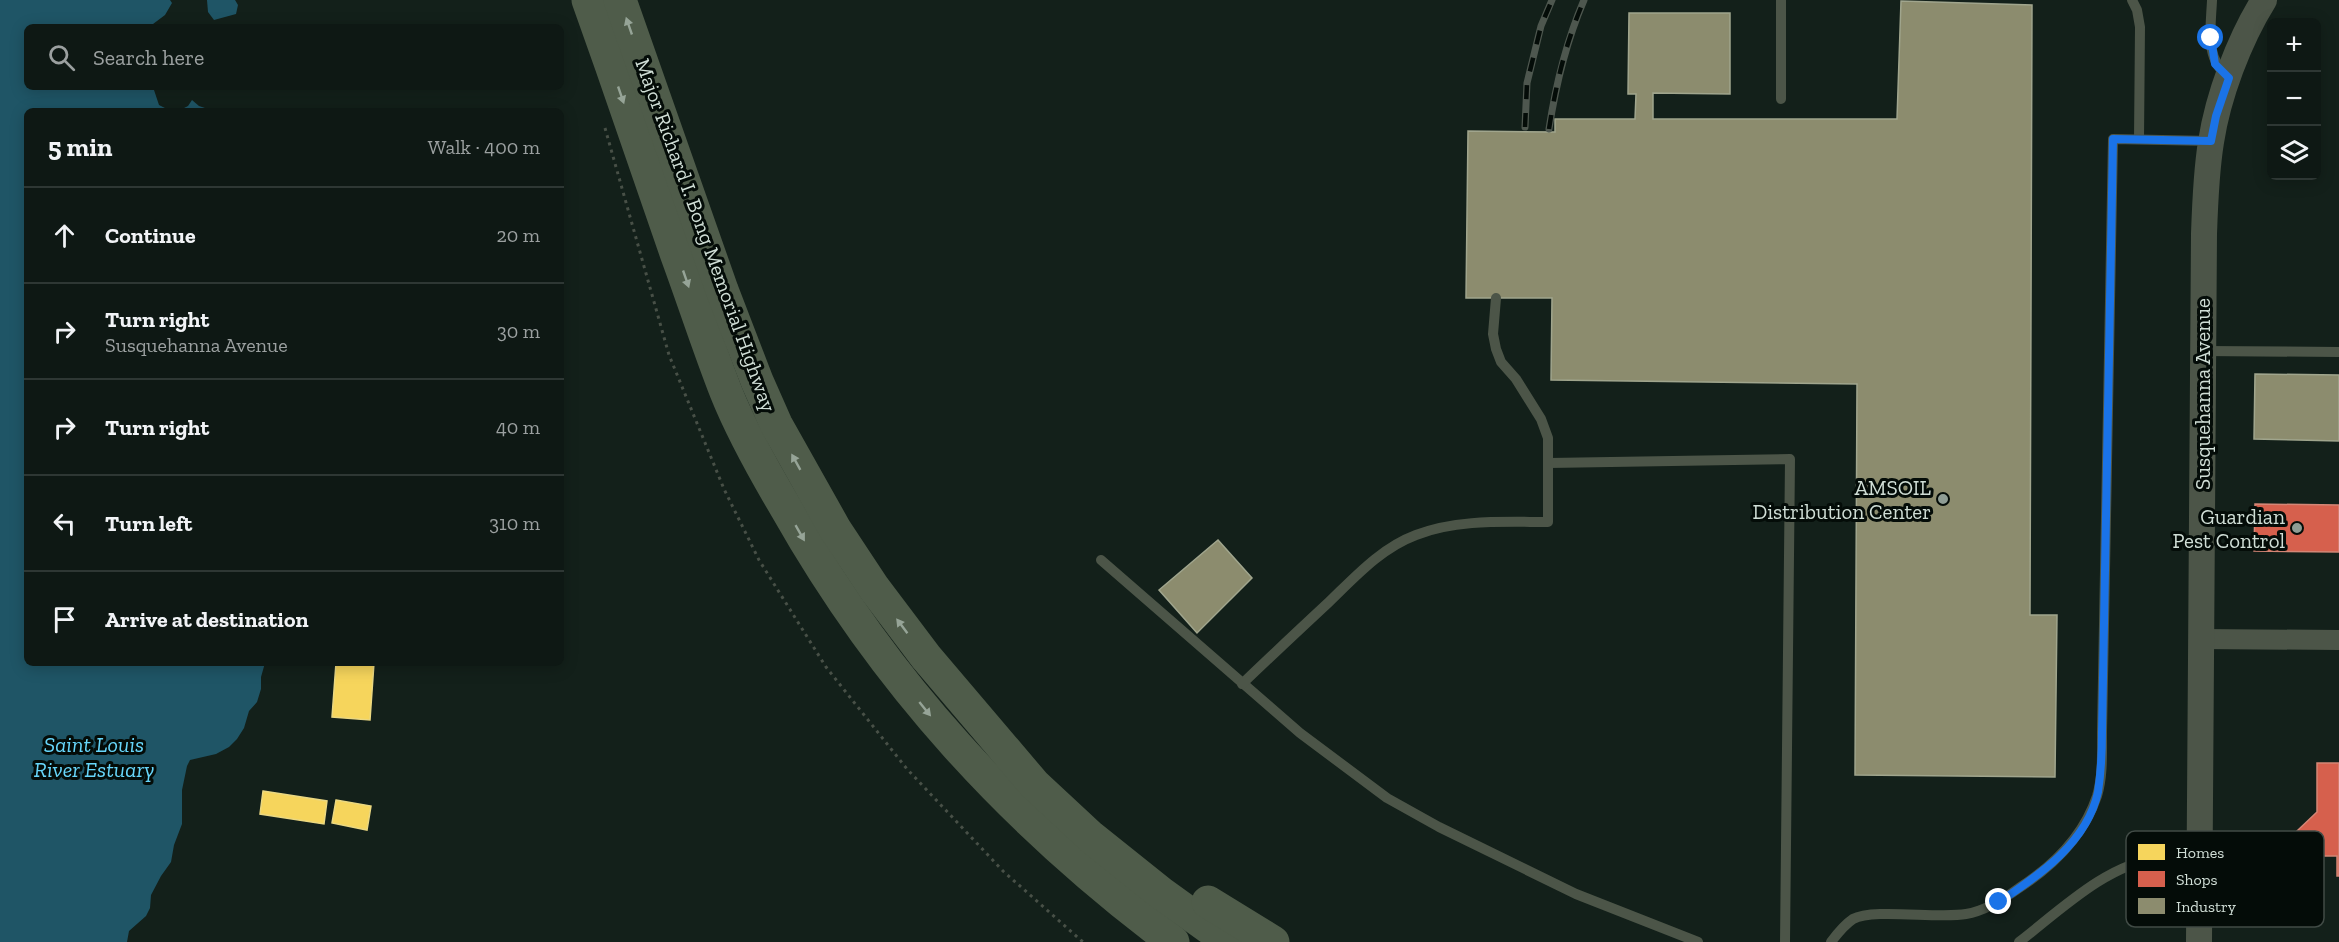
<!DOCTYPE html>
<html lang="en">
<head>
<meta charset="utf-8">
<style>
	:root { --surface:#0e1814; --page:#17211d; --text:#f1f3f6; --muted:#9ba0a0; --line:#2e3734 }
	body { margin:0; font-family:"Zilla Slab",serif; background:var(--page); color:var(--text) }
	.controls { position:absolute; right:18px; top:18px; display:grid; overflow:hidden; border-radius:9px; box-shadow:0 3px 15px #0003 }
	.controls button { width:54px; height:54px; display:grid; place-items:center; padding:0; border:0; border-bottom:2px solid var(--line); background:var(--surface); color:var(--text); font:30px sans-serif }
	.stop { position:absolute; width:18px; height:18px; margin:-14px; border:4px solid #1a73e8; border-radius:50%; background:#fff }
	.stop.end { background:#1a73e8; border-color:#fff; box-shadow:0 2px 6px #0008 }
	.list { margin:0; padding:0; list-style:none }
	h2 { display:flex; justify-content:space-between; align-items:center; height:78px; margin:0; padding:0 24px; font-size:26px }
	h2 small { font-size:20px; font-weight:400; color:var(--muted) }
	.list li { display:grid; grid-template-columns:39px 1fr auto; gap:18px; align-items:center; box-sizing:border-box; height:96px; padding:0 24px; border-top:2px solid var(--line) }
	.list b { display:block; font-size:22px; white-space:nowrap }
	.list p { margin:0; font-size:20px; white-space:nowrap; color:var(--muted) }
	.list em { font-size:20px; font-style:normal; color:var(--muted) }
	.icon { flex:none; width:33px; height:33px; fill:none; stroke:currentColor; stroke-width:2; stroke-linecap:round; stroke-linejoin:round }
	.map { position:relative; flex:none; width:2339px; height:942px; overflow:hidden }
	.search { position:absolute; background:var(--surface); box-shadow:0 3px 15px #0003; left:24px; top:24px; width:540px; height:66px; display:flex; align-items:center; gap:15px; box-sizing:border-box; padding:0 21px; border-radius:9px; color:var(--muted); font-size:22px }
	.panel { position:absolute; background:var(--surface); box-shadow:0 3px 15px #0003; left:24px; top:108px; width:540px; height:558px; border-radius:9px }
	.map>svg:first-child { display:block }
	.water { fill:#1f5566 }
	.homes { fill:#f6d55c; stroke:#ebd881; stroke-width:1.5 }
	.shops { fill:#d6604d; stroke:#d48676; stroke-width:1.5 }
	.industry { fill:#8c8c6e; stroke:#a0a58d; stroke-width:1.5 }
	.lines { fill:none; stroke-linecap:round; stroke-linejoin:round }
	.path { stroke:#485047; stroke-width:3; stroke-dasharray:3 4.5; stroke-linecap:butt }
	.service { stroke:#4c5548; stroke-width:10 }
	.minor { stroke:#4c5548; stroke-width:20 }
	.tertiary { stroke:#4c5548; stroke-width:26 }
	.motorway { stroke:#4f5c4a; stroke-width:33 }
	.rail-casing { stroke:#4e574f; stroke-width:7 }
	.rail { stroke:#040c08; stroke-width:4.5; stroke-dasharray:14; stroke-linecap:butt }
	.oneway { fill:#96a497 }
	.route { stroke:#1a73e8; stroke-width:8 }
	.poi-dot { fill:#8e9c94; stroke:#040c08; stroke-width:2 }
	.labels { text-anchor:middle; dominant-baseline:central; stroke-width:6; stroke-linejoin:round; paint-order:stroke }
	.street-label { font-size:21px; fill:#d0ded6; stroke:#040c08 }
	.poi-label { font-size:21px; fill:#d0ded6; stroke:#040c08; text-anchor:end }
	.water-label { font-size:22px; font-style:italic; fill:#67d6fa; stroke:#040c08 }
	.key { fill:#040c08; stroke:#414b46; stroke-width:1.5 }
	.key-label { font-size:16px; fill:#d0ded6 }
</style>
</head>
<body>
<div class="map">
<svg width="2339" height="942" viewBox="0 0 2339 942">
	<rect width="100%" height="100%" fill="#13201a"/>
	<!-- water -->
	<g class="water">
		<path d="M0,0H170L172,3L165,15L153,24V27H27V87H153L159,105L171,111H27V663H265L261,677V689L257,702L249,711L244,728L237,739L229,747L216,754L190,760L187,766L182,790V824L174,845L171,862L161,876L151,895L150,908L146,916L129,931L127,942H0Z"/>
		<path d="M207,0H235L238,5L236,14L214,20L208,12Z"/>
		<path d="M192,100L199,106L214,111H178L188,106Z"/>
	</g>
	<!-- homes -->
	<g class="homes">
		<path d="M336,663H374L370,720L332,717Z"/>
		<path d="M263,791L327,801L324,824L260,814Z"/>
		<path d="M336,800L371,806L367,830L332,823Z"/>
	</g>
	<!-- shops -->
	<g class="shops">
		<path d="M2255,504L2339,505V552L2254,551Z"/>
		<path d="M2317,763H2339V876H2337V856H2316V849L2297,831L2317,812Z"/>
	</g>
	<!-- industry -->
	<g class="industry">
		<path d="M1901,1L2032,5L2030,615H2057L2055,777L1855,775L1857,384L1551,380L1552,298H1466L1468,131L1555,132V119H1635L1636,94H1628L1629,13H1730V94L1653,93V119H1897Z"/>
		<path d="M2255,374L2339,375V441L2254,439Z"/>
		<path d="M1218,540L1252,578L1197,633L1159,590Z"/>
	</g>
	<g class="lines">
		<!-- path -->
		<path class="path" d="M605,128L669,355L724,489L759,560L826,667L907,769L1003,871L1083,942"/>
		<!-- service -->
		<g class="service">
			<path d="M1781,0V99"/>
			<path d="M2132,0L2137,10L2140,27L2139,139"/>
			<path d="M2212,0C2211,27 2204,60 2229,77"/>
			<path d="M2203,351L2339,352"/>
			<path d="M1549,463L1790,459L1785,942"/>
			<path d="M1101,560L1300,733L1387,798L1439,827L1576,894L1698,942"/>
			<path d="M1242,684C1271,656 1300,629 1329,602C1355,577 1381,548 1416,535C1457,519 1504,522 1548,522V438L1541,419L1516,379L1501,362L1496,349L1493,334L1496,298"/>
			<path d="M1831,942C1837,934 1844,925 1853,919C1873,908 1939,919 1966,914C1985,911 2004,899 2019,888C2053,866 2084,835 2097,796C2103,776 2102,753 2102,732L2113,139L2211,141"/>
			<path d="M2019,942C2057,913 2108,863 2157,859C2171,858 2185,860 2199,861"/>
		</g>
		<!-- minor -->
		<path class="minor" d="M2201,639L2339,640"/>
		<!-- tertiary -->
		<path class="tertiary" d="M2199,942L2204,234C2205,204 2206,173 2211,142C2218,96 2239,40 2264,0"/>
		<!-- motorway -->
		<g class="motorway">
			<path d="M588,0C618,84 647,168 676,253C693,299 708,346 726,392C742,432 764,471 786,508C885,683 1013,822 1173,942"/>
			<path d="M620,0L722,290L757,381L776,424L835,529L874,588L926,657L1034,784L1091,837L1161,893L1229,942"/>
			<path d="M1208,902L1273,942"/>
		</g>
		<!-- rail casing -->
		<g class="rail-casing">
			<g id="rail">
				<path d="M1525,127L1527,83L1541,26L1552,0"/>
				<path d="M1549,129C1556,83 1566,42 1584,0"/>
			</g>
		</g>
		<!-- rail -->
		<use href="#rail" class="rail"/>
	</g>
	<!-- one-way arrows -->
	<defs><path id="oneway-solid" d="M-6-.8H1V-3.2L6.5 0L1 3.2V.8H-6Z" transform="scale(1.5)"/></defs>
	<g class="oneway">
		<use href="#oneway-solid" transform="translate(629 26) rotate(-109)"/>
		<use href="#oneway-solid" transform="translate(621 95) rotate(71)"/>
		<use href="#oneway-solid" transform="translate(686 279) rotate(71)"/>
		<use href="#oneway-solid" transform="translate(796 462) rotate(-119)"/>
		<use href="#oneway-solid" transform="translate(800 533) rotate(60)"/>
		<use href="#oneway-solid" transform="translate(902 626) rotate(-127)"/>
		<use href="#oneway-solid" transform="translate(925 709) rotate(51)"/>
	</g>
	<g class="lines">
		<!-- route -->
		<path class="route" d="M1999,902C2039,875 2087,843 2098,792C2101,772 2102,752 2102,732L2113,139L2211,141L2216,116L2229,78L2215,64L2211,38"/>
	</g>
	<!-- markers -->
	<g class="poi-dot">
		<circle cx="1943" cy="499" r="6"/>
		<circle cx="2297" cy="528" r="6"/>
	</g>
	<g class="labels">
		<!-- street labels -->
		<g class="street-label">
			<text transform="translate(706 235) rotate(70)">Major Richard I. Bong Memorial Highway</text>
			<text transform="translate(2202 394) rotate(-90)">Susquehanna Avenue</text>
		</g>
		<!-- poi labels -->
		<g class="poi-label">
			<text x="1931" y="487">AMSOIL<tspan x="1931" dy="24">Distribution Center</tspan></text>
			<text x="2285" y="516">Guardian<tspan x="2285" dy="24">Pest Control</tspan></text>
		</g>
		<!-- water labels -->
		<g class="water-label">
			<text x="94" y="744">Saint Louis<tspan x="94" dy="25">River Estuary</tspan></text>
		</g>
	</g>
	<!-- legend -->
	<rect x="2126" y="831" width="198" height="96" rx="9" class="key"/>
	<rect x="2138" y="844" width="27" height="16" fill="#f6d55c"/>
	<rect x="2138" y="871" width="27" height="16" fill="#d6604d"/>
	<rect x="2138" y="898" width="27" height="16" fill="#8c8c6e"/>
	<g class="key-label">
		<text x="2176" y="858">Homes</text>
		<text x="2176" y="885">Shops</text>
		<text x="2176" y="912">Industry</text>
	</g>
</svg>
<div class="controls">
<button>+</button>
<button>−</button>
<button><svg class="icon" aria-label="layers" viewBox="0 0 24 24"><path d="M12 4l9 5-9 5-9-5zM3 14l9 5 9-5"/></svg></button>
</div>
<div class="stop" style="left:2211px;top:38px"></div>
<div class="stop end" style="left:1999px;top:902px"></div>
<div class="search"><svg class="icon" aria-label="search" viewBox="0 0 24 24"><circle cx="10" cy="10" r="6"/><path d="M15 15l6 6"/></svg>Search here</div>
<section class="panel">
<h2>5 min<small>Walk · 400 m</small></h2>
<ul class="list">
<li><svg class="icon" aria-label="ahead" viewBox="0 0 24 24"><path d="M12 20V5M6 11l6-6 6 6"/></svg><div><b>Continue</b></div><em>20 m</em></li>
<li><svg class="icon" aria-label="right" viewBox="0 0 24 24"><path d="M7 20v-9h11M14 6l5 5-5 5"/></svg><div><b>Turn right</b><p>Susquehanna Avenue</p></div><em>30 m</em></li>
<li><svg class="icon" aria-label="right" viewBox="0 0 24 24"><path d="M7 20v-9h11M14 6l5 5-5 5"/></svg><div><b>Turn right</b></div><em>40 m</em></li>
<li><svg class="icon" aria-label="left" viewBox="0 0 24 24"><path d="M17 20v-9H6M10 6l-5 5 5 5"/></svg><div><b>Turn left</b></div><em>310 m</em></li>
<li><svg class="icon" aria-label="arrive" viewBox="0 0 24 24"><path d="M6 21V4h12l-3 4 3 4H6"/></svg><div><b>Arrive at destination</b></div></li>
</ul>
</section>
</div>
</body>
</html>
